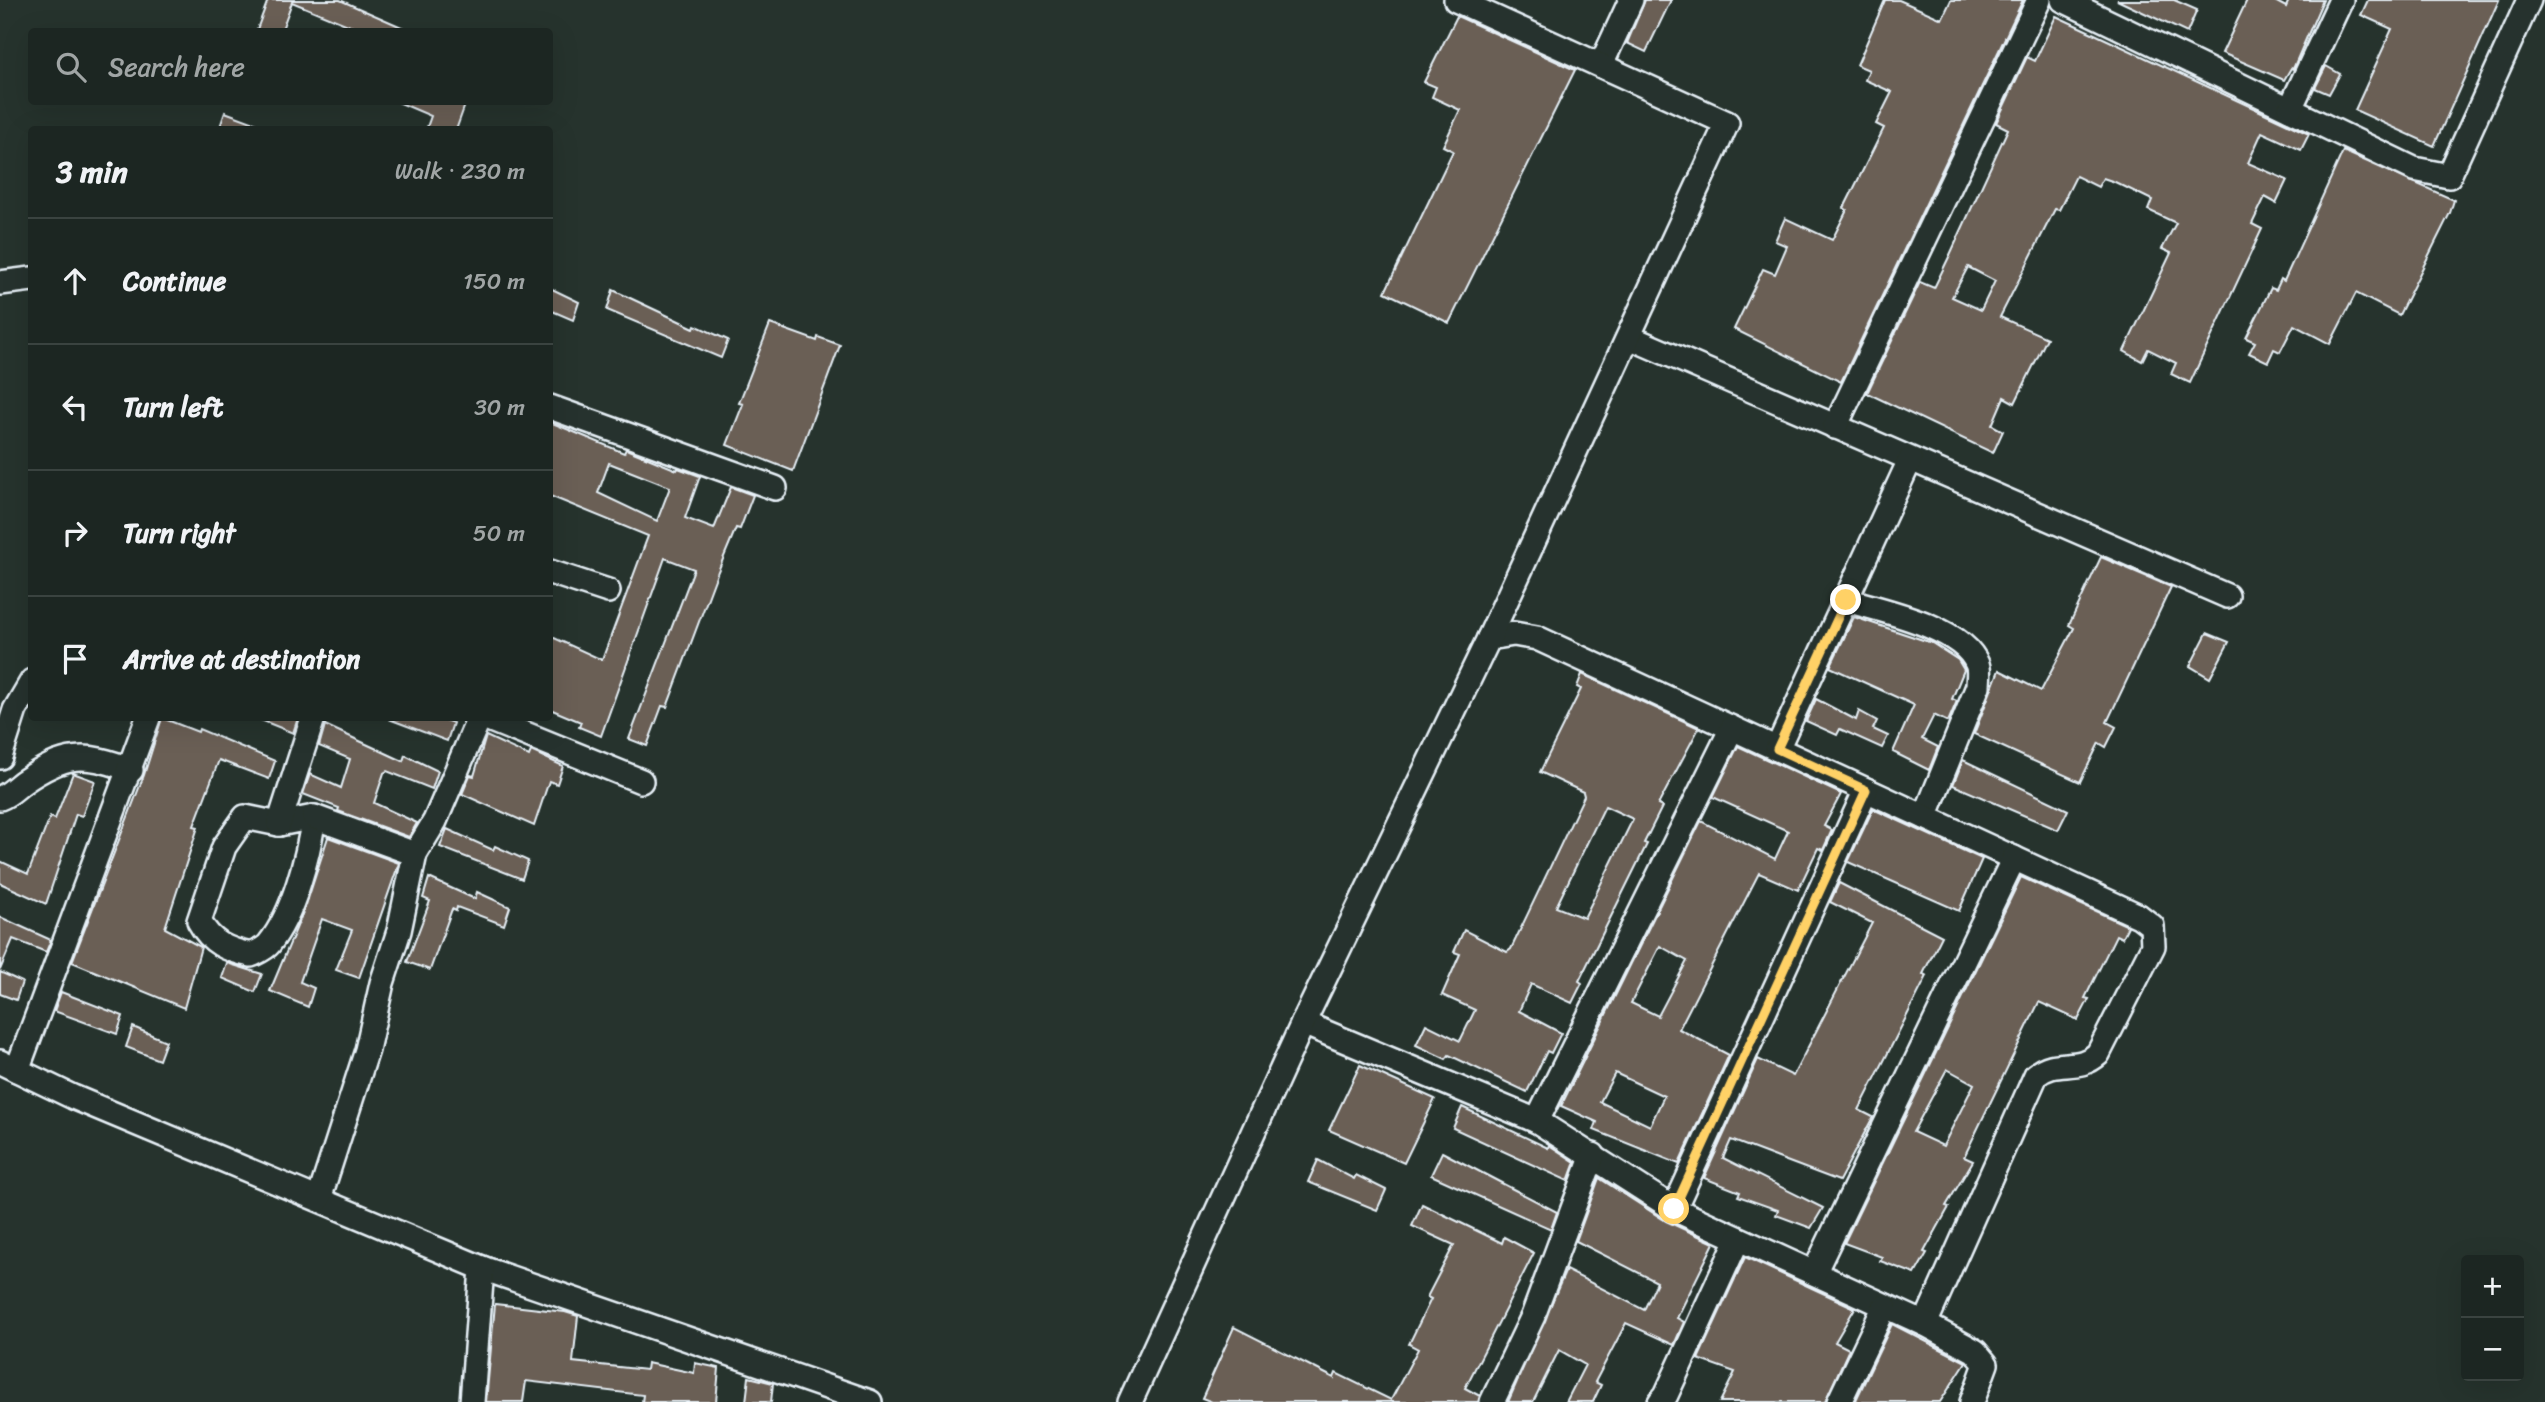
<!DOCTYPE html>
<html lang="en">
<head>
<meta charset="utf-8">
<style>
	:root { --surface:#1c2622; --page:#252e2a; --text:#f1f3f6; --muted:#a0a5a5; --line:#3a4340 }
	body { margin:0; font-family:Sriracha,sans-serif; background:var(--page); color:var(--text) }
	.controls { position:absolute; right:21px; bottom:21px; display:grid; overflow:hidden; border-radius:7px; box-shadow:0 7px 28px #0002 }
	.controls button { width:63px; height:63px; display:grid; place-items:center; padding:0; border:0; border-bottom:2px solid var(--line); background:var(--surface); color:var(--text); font:35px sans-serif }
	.stop { position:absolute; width:21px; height:21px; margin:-16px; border:5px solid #ffd166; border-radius:50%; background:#fff }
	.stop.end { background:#ffd166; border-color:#fff; box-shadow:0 2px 7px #0008 }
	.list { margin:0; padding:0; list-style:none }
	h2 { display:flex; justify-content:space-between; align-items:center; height:91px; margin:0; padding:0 28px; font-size:30px }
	h2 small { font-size:23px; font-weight:400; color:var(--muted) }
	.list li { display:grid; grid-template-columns:46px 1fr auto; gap:21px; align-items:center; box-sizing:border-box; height:126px; padding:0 28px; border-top:2px solid var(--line) }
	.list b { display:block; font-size:26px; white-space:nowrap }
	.list em { font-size:23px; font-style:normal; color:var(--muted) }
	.icon { flex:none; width:38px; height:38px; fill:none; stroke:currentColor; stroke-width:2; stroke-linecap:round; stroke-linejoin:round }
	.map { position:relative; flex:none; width:2545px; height:1402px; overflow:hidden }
	.search { position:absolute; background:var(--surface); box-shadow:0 7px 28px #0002; left:28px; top:28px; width:525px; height:77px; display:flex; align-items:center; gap:18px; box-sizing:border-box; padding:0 24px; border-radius:7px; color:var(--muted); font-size:26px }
	.panel { position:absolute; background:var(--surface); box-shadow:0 7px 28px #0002; left:28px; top:126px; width:525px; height:595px; border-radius:7px }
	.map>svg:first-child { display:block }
	.building { fill:#6a5f55; stroke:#e8f1f8; stroke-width:2; fill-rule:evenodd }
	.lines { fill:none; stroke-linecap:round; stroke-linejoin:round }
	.minor-casing { stroke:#e8f1f8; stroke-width:28 }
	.minor { stroke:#26332d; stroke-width:23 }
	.route { stroke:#ffd166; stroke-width:9 }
</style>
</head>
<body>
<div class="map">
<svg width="2545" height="1402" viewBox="0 0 2545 1402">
	<rect width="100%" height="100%" fill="#26332d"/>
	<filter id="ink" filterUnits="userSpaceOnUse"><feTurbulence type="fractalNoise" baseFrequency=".0143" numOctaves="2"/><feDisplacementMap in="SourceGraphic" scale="14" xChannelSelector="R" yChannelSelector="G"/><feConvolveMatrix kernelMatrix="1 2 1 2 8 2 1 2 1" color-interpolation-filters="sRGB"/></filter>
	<g filter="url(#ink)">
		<!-- building -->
		<g class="building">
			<path d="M268,0H340L413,32H365L292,2L281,32H256Z"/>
			<path d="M1645,0H1671L1646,52L1627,43Z"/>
			<path d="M1885,0H1899L1942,19L1951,0H2023L1841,382L1734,329L1763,269L1775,274L1787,246L1775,241L1785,218L1832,240L1847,210L1844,208L1884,128L1876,124L1892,92L1865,80L1869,70L1857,65Z"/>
			<path d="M2117,0H2174L2197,10L2187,33Z"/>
			<path d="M2247,0H2273L2286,7L2289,0H2323L2293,69L2291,68L2284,80L2222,53Z"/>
			<path d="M2368,0H2499L2434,146L2355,110L2392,29L2361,15Z"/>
			<path d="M1457,16L1575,70L1449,323L1385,292L1453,151L1443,146L1460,110L1432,97L1436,87L1424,82Z"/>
			<path d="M2056,16L2309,134L2301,150L2262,132L2248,163L2287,180L2276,203L2265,197L2252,224L2262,229L2190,383L2171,374L2176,363L2148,349L2142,361L2124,351L2171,253L2162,249L2176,223L2148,210L2152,200L2115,182L2103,178L2098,187L2076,176L2059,210L2055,209L2000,317L2047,338L2015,403L2004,397L1992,425L2003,431L1993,453L1867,393L1920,282L1934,288L1949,257L2008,129L1996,123L2027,57L2035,61ZM1968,267L1995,281L1981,310L1952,297Z"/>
			<path d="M2326,66L2340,74L2329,94L2315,88Z"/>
			<path d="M398,102H466L456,130H426L431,116Z"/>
			<path d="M225,112L268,128V130H219Z"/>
			<path d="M2343,151L2454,200L2450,213L2399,315L2356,293L2330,344L2294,325L2280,352L2274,349L2268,362L2249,353L2255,342L2246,338L2271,288L2276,290L2281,279L2284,281Z"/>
			<path d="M550,288L579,302L573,320L550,310Z"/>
			<path d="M613,290L694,328L695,325L728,340L721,358L607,310Z"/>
			<path d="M770,324L817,341L818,337L840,345L793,471L727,445L743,404L739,403Z"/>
			<path d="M550,422L624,453L626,449L677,470L678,468L700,476L685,518L714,529L731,487L753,495L740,529L736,528L718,571L667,707L662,706L647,746L629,739L694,569L665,558L601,736L579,727L581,722L550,709V636L602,660L648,536L550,496ZM609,463L670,487L657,521L598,493Z"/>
			<path d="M2101,557L2171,587L2107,722L2116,727L2106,747L2099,743L2080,782L1974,734L1999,670L2041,691L2074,628L2069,625Z"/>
			<path d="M1854,617L1932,643L1958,660L1964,670L1952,699L1957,701L1948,722L1934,715L1922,739L1938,747L1929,770L1893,752L1914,705L1830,667Z"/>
			<path d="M2207,633L2229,642L2210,678L2190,666Z"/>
			<path d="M1582,674L1699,728L1658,805L1662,807L1644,843L1647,844L1579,981L1582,983L1572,1003L1531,984L1519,1011L1561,1033L1551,1053L1547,1051L1527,1092L1449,1055L1446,1059L1416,1045L1426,1024L1460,1041L1475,1010L1442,995L1460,954L1454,952L1464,930L1507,952L1511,949L1584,796L1583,792L1540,772L1581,689L1577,687ZM1605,806L1633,819L1584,918L1556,907Z"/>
			<path d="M1816,699L1856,720L1859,711L1877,721L1873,729L1888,736L1882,748L1840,729L1837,735L1806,721Z"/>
			<path d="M162,718L198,732L199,729L275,761L269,779L219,760L194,826L198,827L165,928L201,947L184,1008L72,962L144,775Z"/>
			<path d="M256,718H298L293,733Z"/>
			<path d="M440,718L453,723L447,741L389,719Z"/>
			<path d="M325,725L403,761L405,755L438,771L432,789L387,771L384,773L374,803L417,823L409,837L338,811L339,808L303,794L310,774L341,788L350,759L319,746Z"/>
			<path d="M486,736L529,756L531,751L563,766L557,784L549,781L534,826L462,794L470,775L474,776Z"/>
			<path d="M1738,746L1841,794L1824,826L1832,830L1823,850L1818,848L1798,890L1759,873L1679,1029L1729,1055L1679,1164L1594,1130L1597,1122L1561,1106L1701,821L1775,859L1788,831L1713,797ZM1660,946L1687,961L1658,1016L1631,1003ZM1615,1073L1664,1096L1650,1126L1600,1102Z"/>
			<path d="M1963,760L2068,810L2058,830L1953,785Z"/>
			<path d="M73,773L95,781L82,816L76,814L46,904L0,883V861L28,874L50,817L55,819Z"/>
			<path d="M1873,809L1982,859L1959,911L1848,862Z"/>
			<path d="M447,829L493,850L495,846L528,861L522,879L440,847Z"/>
			<path d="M328,837L399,863L359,978L336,970L352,930L322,919L300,982L314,988L308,1007L270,991L306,905Z"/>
			<path d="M2021,877L2128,926L2122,938L2116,935L2085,998L2089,999L2078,1020L2039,1002L1964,1157L1973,1161L1946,1206L1949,1207L1924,1252L1927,1253L1915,1274L1880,1261L1882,1257L1844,1243ZM1947,1069L1974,1084L1943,1146L1913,1132Z"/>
			<path d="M429,878L475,899L477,892L510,907L504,925L457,907L456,911L452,909L430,970L407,962L430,901L423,898Z"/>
			<path d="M1839,883L1942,936L1923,974L1927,976L1859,1110L1873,1117L1839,1181L1731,1140L1723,1158L1823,1208L1811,1228L1776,1215L1778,1210L1738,1196L1740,1192L1704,1178L1758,1059L1793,1076L1872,923L1830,902Z"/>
			<path d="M0,917L51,940L46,952L13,939L0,970Z"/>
			<path d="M227,963L262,974L255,992L222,978Z"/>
			<path d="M0,972L22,982L16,1000L0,994Z"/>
			<path d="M61,992L123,1016L117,1034L54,1011Z"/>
			<path d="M133,1027L166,1041L159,1060L126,1047Z"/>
			<path d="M1360,1065L1435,1099L1404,1163L1329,1130Z"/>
			<path d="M1462,1107L1548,1148L1549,1145L1575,1162L1568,1181L1453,1128Z"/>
			<path d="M1442,1152L1557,1212L1551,1229L1431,1175Z"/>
			<path d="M1318,1160L1354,1179L1356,1175L1386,1190L1377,1210L1308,1182Z"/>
			<path d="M1599,1178L1666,1221L1714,1243L1677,1318L1684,1322L1674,1345L1626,1323L1595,1382L1601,1385L1593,1402H1566L1585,1365L1559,1350L1533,1402H1508L1566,1270L1644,1310L1657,1282L1576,1241Z"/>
			<path d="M1422,1204L1502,1243L1504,1237L1534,1253L1465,1388L1480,1396L1478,1402H1212L1202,1398L1234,1327L1334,1378L1336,1373L1391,1400L1418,1349L1409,1344L1431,1299L1427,1297L1454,1245L1412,1226Z"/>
			<path d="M1745,1257L1855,1308L1835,1342L1849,1349L1825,1402H1720L1735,1372L1698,1359Z"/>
			<path d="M495,1304L565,1312L578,1316L573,1362L646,1370L647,1363L694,1373L695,1363L719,1368L716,1402H642L643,1395L526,1381L523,1402H486Z"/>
			<path d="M1892,1324L1966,1362L1940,1402H1855Z"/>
			<path d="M749,1377L773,1383L771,1402H746Z"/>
		</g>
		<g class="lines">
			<!-- minor casing -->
			<g class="minor-casing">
				<g id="minor">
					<path d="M2063,0L2414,169L2449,176L2529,0"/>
					<path d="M1601,65L1631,0"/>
					<path d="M2290,109L2341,0"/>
					<path d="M0,283L32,279"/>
					<path d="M1629,337L2227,596"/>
					<path d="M550,407L775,488"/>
					<path d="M1835,427L2039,0"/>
					<path d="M550,572L608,591"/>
					<path d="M1846,600C1881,610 1963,627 1977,664C1980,670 1978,680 1978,686L1925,817"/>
					<path d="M1489,638L1514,634L1537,638L2139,916L2152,926L2153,946L2098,1054C2077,1073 2057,1057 2036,1075L1925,1324"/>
					<path d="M486,718L641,781"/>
					<path d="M1777,749L1910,460"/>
					<path d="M0,757L15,710L32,681"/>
					<path d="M0,798C9,795 15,788 23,782C65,753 85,752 131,770"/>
					<path d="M245,817L279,824L314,817C308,856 294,913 269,944C265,949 257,952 251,955C227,950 211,943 199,921L224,847Z"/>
					<path d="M314,817L415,854"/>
					<path d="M279,824L313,718"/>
					<path d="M1303,1023L1537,1121L1674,1209L1925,1324L1975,1351L1986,1364L1972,1402"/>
					<path d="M0,1062L73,1097L482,1268L870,1402"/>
					<path d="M17,1070L148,718"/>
					<path d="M1537,1121L1732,728"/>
					<path d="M319,1199L367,1050L382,983L399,931L415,854L435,821L479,718"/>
					<path d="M1674,1209L1866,790"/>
					<path d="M1814,1273L2014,858"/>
					<path d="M472,1402L482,1268"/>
					<path d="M1130,1402L1303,1023L1489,638L1727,123L1456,0"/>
					<path d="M1492,1402L1533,1316L1593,1155"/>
					<path d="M1660,1402L1666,1395L1738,1239"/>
					<path d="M1839,1402L1885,1306"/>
				</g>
			</g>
			<!-- minor -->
			<use href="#minor" class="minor"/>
		</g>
	</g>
	<g class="lines" filter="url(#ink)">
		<!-- route -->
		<path class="route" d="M1674,1209L1866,790L1777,749L1846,600"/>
	</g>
</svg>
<div class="controls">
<button>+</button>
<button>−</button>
</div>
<div class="stop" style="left:1674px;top:1209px"></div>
<div class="stop end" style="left:1846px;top:600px"></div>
<div class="search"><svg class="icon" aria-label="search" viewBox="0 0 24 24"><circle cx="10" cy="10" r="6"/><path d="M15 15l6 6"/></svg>Search here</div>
<section class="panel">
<h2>3 min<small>Walk · 230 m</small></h2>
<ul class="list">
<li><svg class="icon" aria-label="ahead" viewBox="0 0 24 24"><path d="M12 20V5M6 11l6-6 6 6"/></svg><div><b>Continue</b></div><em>150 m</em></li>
<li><svg class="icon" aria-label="left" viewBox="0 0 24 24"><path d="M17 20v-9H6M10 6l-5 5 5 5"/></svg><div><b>Turn left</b></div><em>30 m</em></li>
<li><svg class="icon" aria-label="right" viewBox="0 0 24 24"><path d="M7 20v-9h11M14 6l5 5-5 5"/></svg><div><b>Turn right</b></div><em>50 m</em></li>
<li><svg class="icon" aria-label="arrive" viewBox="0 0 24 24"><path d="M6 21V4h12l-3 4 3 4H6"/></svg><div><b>Arrive at destination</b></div></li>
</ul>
</section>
</div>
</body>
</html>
